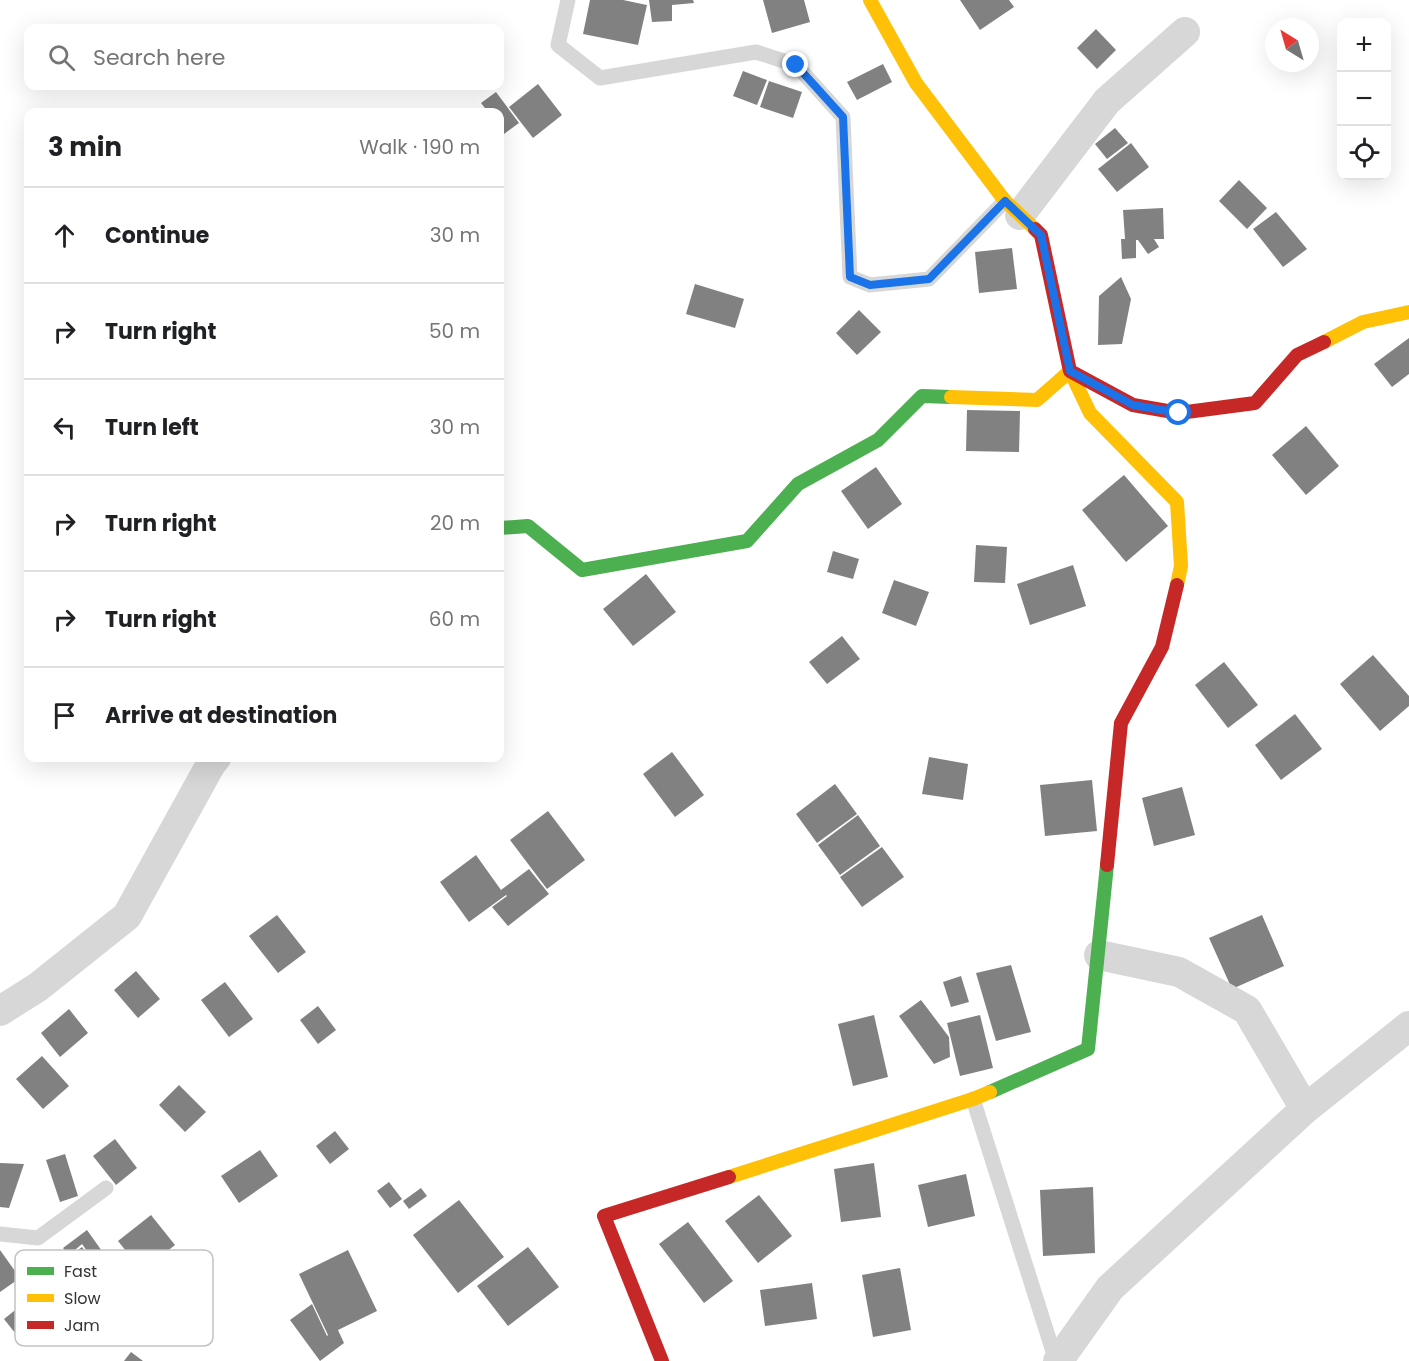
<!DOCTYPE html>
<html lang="en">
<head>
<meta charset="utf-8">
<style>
	:root { --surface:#fff; --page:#f6f6f6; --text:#202124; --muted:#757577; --line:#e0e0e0 }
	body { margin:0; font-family:Poppins,sans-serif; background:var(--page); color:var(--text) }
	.controls { position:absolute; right:18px; top:18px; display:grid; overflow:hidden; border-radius:12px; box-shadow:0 6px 24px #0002 }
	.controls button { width:54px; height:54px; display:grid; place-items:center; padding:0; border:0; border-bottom:2px solid var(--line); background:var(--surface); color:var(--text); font:30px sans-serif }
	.compass { position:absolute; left:1265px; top:18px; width:54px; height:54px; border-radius:50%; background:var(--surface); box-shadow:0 6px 24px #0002; rotate:323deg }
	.stop { position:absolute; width:18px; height:18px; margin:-14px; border:4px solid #1a73e8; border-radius:50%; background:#fff }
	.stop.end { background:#1a73e8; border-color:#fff; box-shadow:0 2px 6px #0008 }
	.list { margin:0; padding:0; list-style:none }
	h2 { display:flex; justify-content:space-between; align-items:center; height:78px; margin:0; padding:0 24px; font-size:26px }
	h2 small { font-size:20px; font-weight:400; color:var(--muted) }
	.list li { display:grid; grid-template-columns:39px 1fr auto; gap:18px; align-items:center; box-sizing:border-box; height:96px; padding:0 24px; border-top:2px solid var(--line) }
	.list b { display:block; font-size:22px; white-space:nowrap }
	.list em { font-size:20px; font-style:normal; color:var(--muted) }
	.icon { flex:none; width:33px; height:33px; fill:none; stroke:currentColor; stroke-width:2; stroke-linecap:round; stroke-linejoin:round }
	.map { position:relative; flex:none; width:1409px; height:1361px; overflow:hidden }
	.search { position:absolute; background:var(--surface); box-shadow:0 6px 24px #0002; left:24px; top:24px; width:480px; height:66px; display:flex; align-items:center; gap:15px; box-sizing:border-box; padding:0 21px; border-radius:12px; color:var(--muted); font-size:22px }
	.panel { position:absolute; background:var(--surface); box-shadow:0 6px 24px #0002; left:24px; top:108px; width:480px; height:654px; border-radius:12px }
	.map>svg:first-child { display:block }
	.building { fill:#818181 }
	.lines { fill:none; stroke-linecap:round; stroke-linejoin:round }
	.lane { stroke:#d7d7d7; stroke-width:15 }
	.street { stroke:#d7d7d7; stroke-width:30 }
	.fast { stroke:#4caf50; stroke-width:14 }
	.slow { stroke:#ffc107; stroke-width:14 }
	.jam { stroke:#c62828; stroke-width:14 }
	.route { stroke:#1a73e8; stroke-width:8 }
	.key { fill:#fff; stroke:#c2c2c2; stroke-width:1.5 }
	.key-label { font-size:16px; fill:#333 }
</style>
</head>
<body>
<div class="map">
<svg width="1409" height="1361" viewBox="0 0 1409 1361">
	<rect width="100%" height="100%" fill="#fff"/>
	<!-- building -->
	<g class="building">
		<path d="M590,0H623L647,5L638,45L583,34Z"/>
		<path d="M649,0H693L694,3L672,5V21L652,22Z"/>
		<path d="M763,0H804L810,22L772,33Z"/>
		<path d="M960,0H1009L1014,7L980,30Z"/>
		<path d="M1096,29L1116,50L1097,69L1077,48Z"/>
		<path d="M883,64L892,82L857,100L847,82Z"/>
		<path d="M743,71L767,80L757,105L733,96Z"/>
		<path d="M769,81L802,92L793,118L760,107Z"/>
		<path d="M538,84L562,115L533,138L509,107Z"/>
		<path d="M496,92L519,123L504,134L500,127V112H488L481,103Z"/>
		<path d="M1115,128L1128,143L1107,159L1095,144Z"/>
		<path d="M1131,143L1149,167L1117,192L1098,169Z"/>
		<path d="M1239,180L1267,208L1247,229L1219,201Z"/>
		<path d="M1163,208L1164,239H1154L1159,247L1148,254L1138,240H1136V258L1122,259L1121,239H1125L1123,210Z"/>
		<path d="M1276,212L1307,249L1283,267L1253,229Z"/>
		<path d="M1012,248L1017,289L979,293L975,252Z"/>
		<path d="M1121,277L1131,299L1122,344L1098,345L1099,296Z"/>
		<path d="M695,284L744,299L735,328L686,314Z"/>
		<path d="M859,310L881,332L857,355L836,333Z"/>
		<path d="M1409,338V374L1392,387L1374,364Z"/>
		<path d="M967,410L1020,411L1019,452L966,451Z"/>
		<path d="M1306,426L1339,466L1306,495L1272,455Z"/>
		<path d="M876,467L902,504L868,529L841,491Z"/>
		<path d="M1124,475L1168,526L1126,562L1082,510Z"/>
		<path d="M976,545L1007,547L1005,583L974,582Z"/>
		<path d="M833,551L859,559L853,579L827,572Z"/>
		<path d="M1073,565L1086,606L1030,625L1017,584Z"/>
		<path d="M646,574L676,612L633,646L603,609Z"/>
		<path d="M894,580L929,592L916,626L882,613Z"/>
		<path d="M842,636L860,659L827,684L809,662Z"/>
		<path d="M1373,655L1409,696V706L1380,731L1340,684Z"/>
		<path d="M1224,662L1258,705L1228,728L1195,685Z"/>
		<path d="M1295,714L1322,749L1281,780L1255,745Z"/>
		<path d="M672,752L704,795L675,817L643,774Z"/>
		<path d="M929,757L968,764L963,800L922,794Z"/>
		<path d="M1092,780L1097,831L1045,836L1040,785Z"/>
		<path d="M835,784L857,814L817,843L796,814Z"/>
		<path d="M1182,787L1195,835L1154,846L1142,798Z"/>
		<path d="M548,811L585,860L547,889L510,840Z"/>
		<path d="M858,815L880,846L840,875L818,845Z"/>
		<path d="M882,847L904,877L862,907L840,877Z"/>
		<path d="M476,855L501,890L529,869L549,894L508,926L492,907L507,896L506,895L469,922L440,882Z"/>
		<path d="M277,915L306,952L278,973L249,936Z"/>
		<path d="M1262,915L1284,966L1232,989L1209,938Z"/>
		<path d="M1011,965L1031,1032L996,1041L976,973Z"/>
		<path d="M136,971L160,999L138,1018L114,990Z"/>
		<path d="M961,976L969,1002L951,1007L943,982Z"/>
		<path d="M225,982L253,1019L229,1037L201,1000Z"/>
		<path d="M921,1000L949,1037L950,1057L934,1064L899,1016Z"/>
		<path d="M318,1006L336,1030L318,1044L300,1020Z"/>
		<path d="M69,1009L88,1033L60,1057L41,1033Z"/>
		<path d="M874,1015L888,1077L853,1086L838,1024Z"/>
		<path d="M980,1015L993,1068L960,1076L947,1023Z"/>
		<path d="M42,1056L69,1086L43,1109L16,1079Z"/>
		<path d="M179,1085L206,1112L185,1132L159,1105Z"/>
		<path d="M335,1131L349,1149L330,1164L316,1146Z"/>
		<path d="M115,1139L137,1168L116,1185L93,1156Z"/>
		<path d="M260,1150L278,1176L239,1203L221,1176Z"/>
		<path d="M65,1154L78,1196L60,1202L46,1160Z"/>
		<path d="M0,1163L24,1164L9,1208L0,1207Z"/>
		<path d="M874,1163L881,1217L841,1222L834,1169Z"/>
		<path d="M966,1174L975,1216L928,1227L918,1185Z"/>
		<path d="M389,1182L402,1199L390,1208L377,1191Z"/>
		<path d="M1093,1187L1095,1253L1043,1256L1040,1190Z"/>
		<path d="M421,1188L427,1196L409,1209L403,1201Z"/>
		<path d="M759,1195L792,1236L758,1263L725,1221Z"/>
		<path d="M459,1200L504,1257L458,1293L413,1235Z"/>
		<path d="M151,1215L175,1245L142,1271L118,1241Z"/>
		<path d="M688,1222L733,1281L704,1303L659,1244Z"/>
		<path d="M87,1230L114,1268L104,1275L82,1244L69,1255L63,1248Z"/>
		<path d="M82,1247L107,1281L84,1298L59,1264Z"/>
		<path d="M528,1247L559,1287L508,1326L477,1286Z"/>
		<path d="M0,1250L20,1278L0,1292Z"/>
		<path d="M348,1250L377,1311L338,1330L344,1343L320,1361L290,1320L312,1304L327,1336L328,1335L299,1274Z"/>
		<path d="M900,1268L911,1330L873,1337L862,1275Z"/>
		<path d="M812,1283L817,1319L765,1326L760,1290Z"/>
		<path d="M29,1299L44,1318L19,1338L4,1319Z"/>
		<path d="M131,1352L143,1361H124Z"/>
	</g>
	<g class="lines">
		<!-- lane -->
		<g class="lane">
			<path d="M568,0L558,45L600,78L756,52L796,65L843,117L850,277L870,285L929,279L1005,201"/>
			<path d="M973,1099L1056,1361"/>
			<path d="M0,1234L38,1238L106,1188"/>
		</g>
		<!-- street -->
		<g class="street">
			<path d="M1020,215L1107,101L1185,32"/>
			<path d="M1099,955L1179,972L1247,1010L1305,1109"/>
			<path d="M0,1011L38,987L127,916L211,764L216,758"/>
			<path d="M1058,1361L1110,1288L1305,1109L1409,1026"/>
		</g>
		<!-- fast -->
		<g class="fast">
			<path d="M500,528L528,526L582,570L747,541L798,484L878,440L922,396L951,397"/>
			<path d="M990,1092L1088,1049L1107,865"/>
		</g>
		<!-- slow -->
		<g class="slow">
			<path d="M870,0L916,83L1005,201L1035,229"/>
			<path d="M1324,342L1363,322L1409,312"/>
			<path d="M951,397L1037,400L1070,371L1090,413L1177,502L1181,566L1177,585"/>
			<path d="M729,1177L973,1099L990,1092"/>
		</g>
		<!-- jam -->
		<g class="jam">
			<path d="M1035,229L1041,235L1070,371L1133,405L1179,413L1255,403L1297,355L1324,342"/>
			<path d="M1107,865L1121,723L1162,647L1177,585"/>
			<path d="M662,1361L604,1216L729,1177"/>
		</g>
	</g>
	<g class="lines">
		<!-- route -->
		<path class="route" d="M796,65L843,117L850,277L870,285L929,279L1005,201L1041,235L1070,371L1133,405L1179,413"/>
	</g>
	<!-- legend -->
	<rect x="15" y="1250" width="198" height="96" rx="9" class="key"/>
	<rect x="27" y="1267" width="27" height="8" fill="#4caf50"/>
	<rect x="27" y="1294" width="27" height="8" fill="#ffc107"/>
	<rect x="27" y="1321" width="27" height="8" fill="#c62828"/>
	<g class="key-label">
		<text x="64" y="1277">Fast</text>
		<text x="64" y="1304">Slow</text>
		<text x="64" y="1331">Jam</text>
	</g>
</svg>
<div class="controls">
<button>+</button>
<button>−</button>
<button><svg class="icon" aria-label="locate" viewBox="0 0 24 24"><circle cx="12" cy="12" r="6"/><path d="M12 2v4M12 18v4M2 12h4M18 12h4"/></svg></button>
</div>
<svg class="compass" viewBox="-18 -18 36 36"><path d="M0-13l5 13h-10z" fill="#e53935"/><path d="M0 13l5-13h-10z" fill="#757577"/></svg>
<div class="stop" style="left:1179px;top:413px"></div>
<div class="stop end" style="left:796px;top:65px"></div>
<div class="search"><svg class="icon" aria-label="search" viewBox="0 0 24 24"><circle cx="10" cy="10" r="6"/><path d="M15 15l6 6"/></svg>Search here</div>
<section class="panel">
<h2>3 min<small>Walk · 190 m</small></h2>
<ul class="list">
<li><svg class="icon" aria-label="ahead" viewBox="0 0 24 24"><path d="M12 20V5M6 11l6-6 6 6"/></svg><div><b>Continue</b></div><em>30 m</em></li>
<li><svg class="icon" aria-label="right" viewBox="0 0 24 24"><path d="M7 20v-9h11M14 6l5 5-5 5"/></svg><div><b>Turn right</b></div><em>50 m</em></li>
<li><svg class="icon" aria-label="left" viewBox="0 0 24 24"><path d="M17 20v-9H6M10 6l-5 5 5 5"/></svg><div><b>Turn left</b></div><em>30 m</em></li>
<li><svg class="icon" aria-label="right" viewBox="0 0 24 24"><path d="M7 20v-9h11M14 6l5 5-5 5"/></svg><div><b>Turn right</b></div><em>20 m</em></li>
<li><svg class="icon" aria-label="right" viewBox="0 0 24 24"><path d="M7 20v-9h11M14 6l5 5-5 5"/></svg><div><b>Turn right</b></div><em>60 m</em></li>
<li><svg class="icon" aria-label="arrive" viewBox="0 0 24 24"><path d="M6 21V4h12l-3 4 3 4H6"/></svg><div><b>Arrive at destination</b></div></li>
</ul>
</section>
</div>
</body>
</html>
